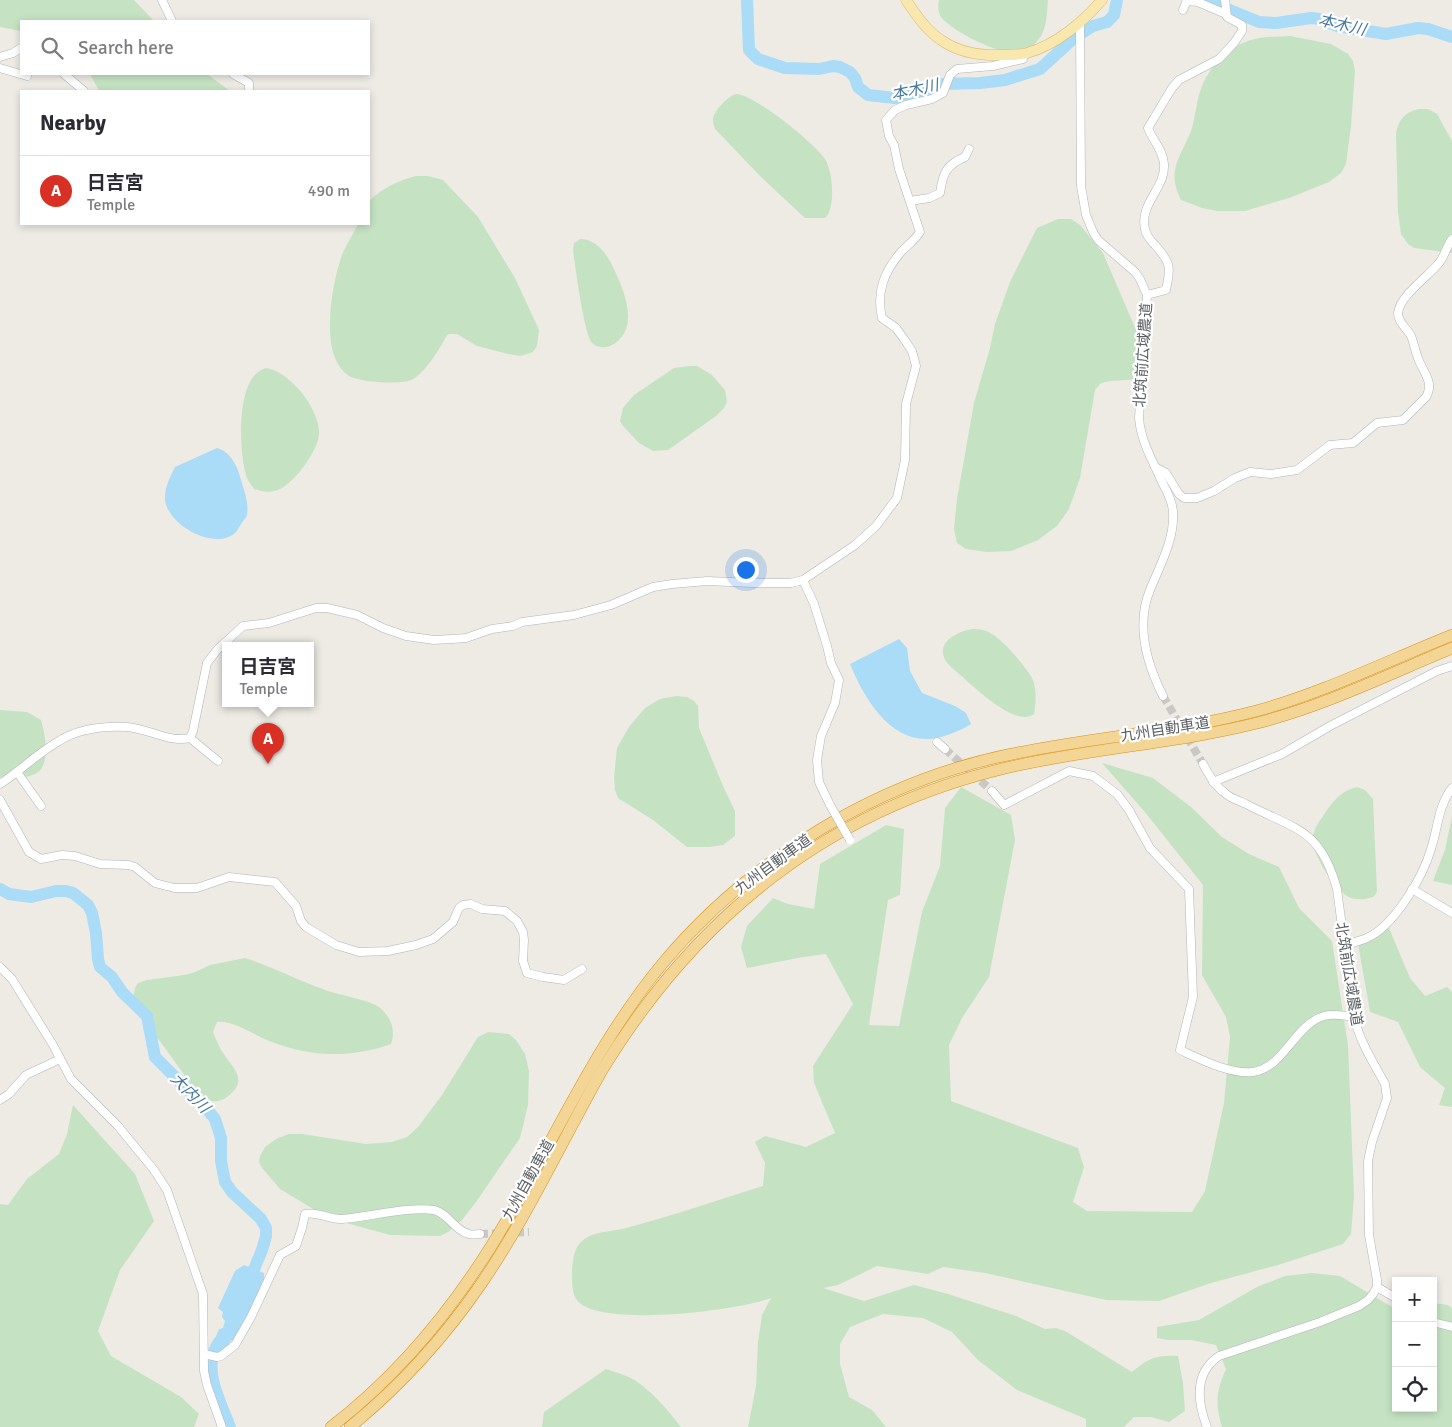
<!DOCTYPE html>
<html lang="en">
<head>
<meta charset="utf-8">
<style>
	:root { --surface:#fff; --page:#f2f2f3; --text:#2b2b33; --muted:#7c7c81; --line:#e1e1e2; --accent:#d93025 }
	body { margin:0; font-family:Signika,"Noto Sans JP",sans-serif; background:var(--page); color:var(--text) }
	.controls { position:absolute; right:15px; bottom:15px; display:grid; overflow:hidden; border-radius:0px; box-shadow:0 2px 8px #0003 }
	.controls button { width:45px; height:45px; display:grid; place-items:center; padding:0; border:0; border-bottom:1px solid var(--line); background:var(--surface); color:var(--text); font:25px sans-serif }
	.you { position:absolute; left:745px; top:569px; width:18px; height:18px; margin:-12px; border:4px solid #fff; border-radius:50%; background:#1a73e8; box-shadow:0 0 0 8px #1a73e833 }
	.badge { display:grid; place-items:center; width:32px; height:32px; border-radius:50%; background:var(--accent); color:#fff; font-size:16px; font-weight:700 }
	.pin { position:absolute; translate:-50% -41px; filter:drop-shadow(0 1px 2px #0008) }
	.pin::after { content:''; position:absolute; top:26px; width:18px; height:15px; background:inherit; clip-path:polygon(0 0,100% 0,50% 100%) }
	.popup { position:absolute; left:222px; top:642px; width:92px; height:65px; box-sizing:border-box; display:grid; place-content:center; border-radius:0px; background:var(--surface); filter:drop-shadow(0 1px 4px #0005); font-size:16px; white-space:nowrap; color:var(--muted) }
	.popup b { font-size:19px; color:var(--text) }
	.popup::after { content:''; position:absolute; left:50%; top:100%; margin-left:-10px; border:10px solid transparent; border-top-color:var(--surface) }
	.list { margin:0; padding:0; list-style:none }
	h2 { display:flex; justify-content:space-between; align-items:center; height:65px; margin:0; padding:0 20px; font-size:21px }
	h2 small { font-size:16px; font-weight:400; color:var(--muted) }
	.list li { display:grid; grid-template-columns:32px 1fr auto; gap:15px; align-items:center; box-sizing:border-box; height:70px; padding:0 20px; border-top:1px solid var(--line) }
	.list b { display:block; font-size:19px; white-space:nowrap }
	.list p { margin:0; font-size:16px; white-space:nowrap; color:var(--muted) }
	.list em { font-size:16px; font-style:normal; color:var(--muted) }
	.icon { flex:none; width:28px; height:28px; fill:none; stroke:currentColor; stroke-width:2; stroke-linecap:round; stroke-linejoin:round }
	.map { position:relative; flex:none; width:1452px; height:1427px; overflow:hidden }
	.search { position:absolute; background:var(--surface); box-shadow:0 2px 8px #0003; left:20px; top:20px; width:350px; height:55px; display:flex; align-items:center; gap:12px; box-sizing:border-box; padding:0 18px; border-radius:0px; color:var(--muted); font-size:19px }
	.panel { position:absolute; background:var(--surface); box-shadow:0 2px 8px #0003; left:20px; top:90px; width:350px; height:135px; border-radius:0px }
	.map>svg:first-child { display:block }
	.green { fill:#c5e3c3 }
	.water { fill:#aadbf7 }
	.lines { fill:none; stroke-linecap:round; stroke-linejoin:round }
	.river { stroke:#aadbf7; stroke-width:12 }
	.minor-tunnel { stroke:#c9c8c4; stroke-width:8; stroke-dasharray:8 4; stroke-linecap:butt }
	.minor-casing { stroke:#b2b5b8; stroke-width:9 }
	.major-casing { stroke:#e4b966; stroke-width:11 }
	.highway-casing { stroke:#dd9115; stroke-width:12 }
	.minor { stroke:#fff; stroke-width:8 }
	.major { stroke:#f8e7af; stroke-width:10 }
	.highway { stroke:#f3d595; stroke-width:11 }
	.minor-bridge-casing { stroke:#b2b5b8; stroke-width:9; stroke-linecap:butt }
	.minor-bridge { stroke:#fff; stroke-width:8 }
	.labels { text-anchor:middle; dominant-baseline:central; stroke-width:4.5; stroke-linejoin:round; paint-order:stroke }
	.street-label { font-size:15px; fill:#5c6063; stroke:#fff }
	.water-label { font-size:16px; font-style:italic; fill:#46779f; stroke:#fff }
</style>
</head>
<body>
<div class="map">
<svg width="1452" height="1427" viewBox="0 0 1452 1427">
	<rect width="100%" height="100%" fill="#edebe4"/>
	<!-- green -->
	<g class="green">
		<path d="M0,0H134L154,21H21V31L0,27Z"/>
		<path d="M939,0H1048C1047,10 1047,25 1042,34C1038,42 1030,49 1022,53C1007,59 946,29 940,15C938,10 938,5 939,0Z"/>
		<path d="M1290,36L1331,44L1348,54L1353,61L1355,71L1351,126L1346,164L1341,173L1329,182L1289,198L1245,211H1217L1202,208L1181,200C1166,170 1180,159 1191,131C1196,117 1196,100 1202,86C1211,64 1232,44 1255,39C1266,36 1279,37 1290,36Z"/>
		<path d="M90,74H207L230,91H99Z"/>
		<path d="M736,94C754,94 814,143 825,159C833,171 836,209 825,218H805L762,178L715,129C715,127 713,124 713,121C713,111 727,97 736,94Z"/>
		<path d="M1419,109H1428L1437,114L1452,141V253L1414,248L1408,244L1401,234L1398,212L1396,134C1398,120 1405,112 1419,109Z"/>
		<path d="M416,176H428L443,180L478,217L515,278L539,330L537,346L533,352L521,356L508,354L477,346L457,334H450L447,335C439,350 428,368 415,378C405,386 362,382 351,377C344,373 339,367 336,360C324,335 332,284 341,258C345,246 353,235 358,224H369L370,200C383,188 399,180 416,176Z"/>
		<path d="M1058,219H1071L1080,225L1103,253L1146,353L1150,369L1148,375C1134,383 1109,378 1100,384C1100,384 1096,389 1095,390L1080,478L1069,509L1057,526L1038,540L1011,551L987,552L966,549L957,543L954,529L957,499L974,403L990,348L995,324L1010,282L1037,228Z"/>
		<path d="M580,239C596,239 607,254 613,267C624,290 642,331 610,346C604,348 597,348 592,343C584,334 575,265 573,250L574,243Z"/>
		<path d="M690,366H697L712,375L725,390L727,402L724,408L716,416L668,450L653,451L639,443L623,426L620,421L623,408L634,395L674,368Z"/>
		<path d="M266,368C290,371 320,410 319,433C319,450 295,482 280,489C271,493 263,492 254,489C251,484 247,480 246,475C239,451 235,376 266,368Z"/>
		<path d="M973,629C980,629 986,630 992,634C1004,641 1025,666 1032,678C1037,688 1036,703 1034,714C1017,727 981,693 968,682C962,676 954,670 948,664C932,644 957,631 973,629Z"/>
		<path d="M676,696L687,697L694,701L698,706L699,728L723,786L735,811V836L723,845L709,847H687L653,820L618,798L615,790L614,778L617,748L629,727L645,708L660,699Z"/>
		<path d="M0,710L27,712L41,720C45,734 52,766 35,774C25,779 11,777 0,777Z"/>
		<path d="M1102,763L1153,778L1191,807L1222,837L1249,854L1279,867L1299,908L1332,941L1348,1045L1354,1196L1351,1234L1343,1244L1278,1265L1211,1283L1159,1301L1106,1300L985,1273L943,1267L928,1274L877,1266L838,1285L823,1288L864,1301L914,1285L948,1294L1016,1316L1045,1329L1056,1328L1065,1331L1132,1372C1149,1358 1156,1355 1178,1356L1183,1383L1185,1411L1169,1422L1151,1417H1134L1124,1427H1086V1419L1017,1390L978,1360L952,1332L923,1318L883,1314L850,1327L840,1344V1364L849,1397L872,1410L886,1427H748L756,1386L758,1342L762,1315L771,1298C736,1311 611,1326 581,1304C572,1298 572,1285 572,1276C572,1265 573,1248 582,1241C593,1231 612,1232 626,1228C672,1216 718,1200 763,1186L765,1163L755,1142L765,1136L806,1147L835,1133L814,1083L813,1066L853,1004L826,954L803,957L747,968L741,947L747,926L773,898L788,904L814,909L820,864L886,825L904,829L900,895L888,900L869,1025L899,1026L922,912L940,866L945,808L961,787L1011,815L1015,840L989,977L962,1018L949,1045L951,1101L1078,1148L1084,1167L1073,1202L1087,1211L1192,1212L1205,1191L1224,1103L1230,1037L1226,1017L1202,975L1203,885L1144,811Z"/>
		<path d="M1357,787L1365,790L1373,799L1377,891C1375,896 1374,897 1369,898C1362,900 1353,900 1347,896C1333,887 1311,853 1313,837C1314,827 1322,818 1327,810C1335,799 1343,790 1357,787Z"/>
		<path d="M1452,816V885L1433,881L1445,850Z"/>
		<path d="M1389,928L1410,978L1425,996L1447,987L1452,992V1107L1439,1105L1445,1088L1420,1067L1398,1022L1370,1012L1357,938Z"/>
		<path d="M245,958C273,967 299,981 328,991C340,995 369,1000 379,1007C391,1017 396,1030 391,1044C349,1059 307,1057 267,1040C253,1034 232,1020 217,1022L213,1032C216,1039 219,1047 223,1053C234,1069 249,1081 227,1097C219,1103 210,1102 201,1098L162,1044L134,1008L133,999L135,988L138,983L147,980L184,975L193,973L210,965Z"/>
		<path d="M488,1032L509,1034L516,1040L525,1054L529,1071L528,1105L520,1138L476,1202L462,1220L448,1232L440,1236L390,1235L328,1218L280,1189L262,1168L259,1162L260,1156L265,1147L278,1138L289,1134H302L366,1144L392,1142L407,1137L418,1127L442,1095L478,1037Z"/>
		<path d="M73,1105L135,1174L154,1221L120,1270L98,1331L111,1356L181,1397L199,1414L194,1427H0V1204L8,1205L27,1179L59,1154L67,1134Z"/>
		<path d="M1312,1273L1340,1276L1392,1307L1396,1306V1408H1433V1303L1448,1305L1452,1308V1427H1222C1215,1404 1216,1391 1226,1369L1216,1345L1191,1340H1168L1157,1338V1327L1199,1320L1257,1287L1285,1276Z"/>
		<path d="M606,1369C614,1372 622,1374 629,1377C650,1388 667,1409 681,1427H542L544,1412Z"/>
	</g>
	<!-- water -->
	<g class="water">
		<path d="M217,448C231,452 238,467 241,480C244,490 249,503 247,514C247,517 243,521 241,524C239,527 237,531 235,533C214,551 168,525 165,500C164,489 170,477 175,467Z"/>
		<path d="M899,639L907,648L910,671L922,693L955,706L966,713L971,724C964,729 957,731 950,734C898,755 867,705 850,664Z"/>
		<path d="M244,1265L264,1273V1285L240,1334L230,1342L226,1349L223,1352L218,1348L212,1346L219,1329L223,1328L225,1321L222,1317L223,1312L218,1308L235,1271Z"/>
	</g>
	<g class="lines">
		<!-- river -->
		<g class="river">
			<path d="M747,0L749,50L758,59L785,68L819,69L833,66L840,67L850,72L855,78L858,87L868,95L895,98L916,94L942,84L980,83L1005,80L1040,69L1074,38L1093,26L1107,22L1114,15L1117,0"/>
			<path d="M1205,0L1259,22L1276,23L1311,18L1321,19L1337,26L1386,34L1418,28L1428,29L1452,37"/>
			<path d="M0,889L9,894L31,897L56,891H66L73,893L88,905L92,913L96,933L98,959L100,967L112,977L122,992L147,1016L155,1057L206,1108L215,1119L221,1138V1161L225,1182L232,1192L261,1219L266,1228V1236L262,1250L248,1284"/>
			<path d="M226,1335C223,1338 218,1342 216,1347C203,1372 221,1403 230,1427"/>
		</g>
		<!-- minor-tunnel -->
		<g class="minor-tunnel">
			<path d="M1163,696L1203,764"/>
			<path d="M945,749L992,791"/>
			<path d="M480,1234L529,1232"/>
		</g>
		<!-- minor casing -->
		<g class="minor-casing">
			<g id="minor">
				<path d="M162,0L172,21"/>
				<path d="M1187,1L1198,2L1226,14"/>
				<path d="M1183,10L1187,0"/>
				<path d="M1080,22L1081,186L1086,215L1093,232L1098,240L1135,272L1140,279L1147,295L1139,418C1141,442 1153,461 1162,482C1167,491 1172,501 1173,511C1175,539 1160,565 1150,590C1135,626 1147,664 1163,696"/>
				<path d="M0,57L13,53L21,48"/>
				<path d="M0,68L27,76"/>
				<path d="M64,74L84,91"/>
				<path d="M233,74L249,83V91"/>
				<path d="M910,201L929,198L940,193C943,173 946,165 965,157L969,149"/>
				<path d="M1147,295L1166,290C1171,267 1171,263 1155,245C1151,241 1146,235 1145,229C1139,203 1166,188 1164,164C1163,150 1153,141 1148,128L1172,88L1179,80L1219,59L1234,43L1242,31V25L1227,17L1225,0"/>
				<path d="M1155,467L1166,473L1179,494L1184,498H1197L1214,491L1235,478L1250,472L1271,474L1297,470L1330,445L1353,443L1377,423L1403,420L1426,397C1435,382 1422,371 1418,358C1415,351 1414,343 1411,336C1407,328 1398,323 1398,313C1400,295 1429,276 1439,263C1445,256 1446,247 1452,239"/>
				<path d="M803,580L814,604L827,646L831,663L839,680L835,703L821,736L817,760L819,782L830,805"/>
				<path d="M190,738L193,731L207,663L217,650L243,626L269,623L316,608H327L357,615L383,628L406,636L434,640L452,639L466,638L492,629L513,626L522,622L574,615L611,605L653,587L672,584L707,581L753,583H791L803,580L855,545L876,526L897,498L905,460L906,404L916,366L912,351L904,339L896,328L882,318C876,292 884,272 901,252C908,245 915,240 920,232L899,169L894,145L889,136L886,120L895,110L906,105L932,99L943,93L950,75L957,69L993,66L1023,59L1025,53"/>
				<path d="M190,738L218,761"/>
				<path d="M937,742L945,749"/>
				<path d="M1203,764C1209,775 1215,786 1226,794C1232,799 1240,801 1246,804C1296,830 1320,828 1337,889L1354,1017C1360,1042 1373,1062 1385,1084L1387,1098L1372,1142L1368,1161L1369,1235L1377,1280V1287L1373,1294L1368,1300L1359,1306L1320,1322L1219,1356C1194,1373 1197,1401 1207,1427"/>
				<path d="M17,772L41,806"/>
				<path d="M1213,782L1282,754L1330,726L1437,671L1452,666"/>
				<path d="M0,784C20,771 38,753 59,741C78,729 104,726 126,727C148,728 168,743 190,738"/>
				<path d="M992,791L1004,805L1069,771L1093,776L1117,794L1129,810L1150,848L1189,889L1193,997L1180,1050C1200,1059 1231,1075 1253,1072C1285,1067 1294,1025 1324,1016C1333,1013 1345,1016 1354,1017"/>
				<path d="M0,800L29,852L41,859L62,855L75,856L100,864L129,865L135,867L155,883L174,888H197L229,877L275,882L296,906L301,921L306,927L336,945L359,952L388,951L416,945L433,939L453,922L459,908L463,905L471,904L482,909L505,911L517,921L523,932L524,940L523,961L527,973L543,977L564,980L582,969"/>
				<path d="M1412,889L1452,913"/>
				<path d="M1345,945C1352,943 1360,941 1367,938C1394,926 1423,877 1431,849C1438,828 1438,806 1452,788"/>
				<path d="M0,967L12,979L53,1045L71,1079L118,1126L154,1170L167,1190L203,1294L204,1371L207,1385L222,1427"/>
				<path d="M0,1100L9,1094L26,1075L60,1059"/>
				<path d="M1377,1287L1396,1298"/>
				<path d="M1433,1322L1452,1327"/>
				<path d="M204,1354L217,1357L221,1356L235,1345L251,1317L280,1255L296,1246L302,1228L305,1214C318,1211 329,1220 342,1219C368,1217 410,1206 434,1210C448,1213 455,1231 469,1234C472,1235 477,1234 480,1234"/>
			</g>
		</g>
		<!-- major casing -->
		<g class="major-casing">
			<path id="major" d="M906,0C916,15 926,30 941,40C955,50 972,54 988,55C1001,55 1014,56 1027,53C1056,45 1083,22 1102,0"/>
		</g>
		<!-- highway casing -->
		<g class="highway-casing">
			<g id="highway">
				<path d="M331,1427C395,1378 447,1316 490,1248C549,1153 590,1051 663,963C750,859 878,781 1012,754C1093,737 1176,732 1256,711C1323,693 1387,661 1452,635"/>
				<path d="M350,1427C400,1386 444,1338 481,1284C527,1217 561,1143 601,1072C698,912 835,805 1019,765C1097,748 1176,743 1253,724C1322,707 1387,675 1452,648"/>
			</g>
		</g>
		<!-- minor -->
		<use href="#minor" class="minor"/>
		<!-- major -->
		<use href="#major" class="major"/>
		<!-- highway -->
		<use href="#highway" class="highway"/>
		<!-- minor-bridge casing -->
		<g class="minor-bridge-casing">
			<path id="minor-bridge" d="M830,805L850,840"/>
		</g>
		<!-- minor-bridge -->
		<use href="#minor-bridge" class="minor-bridge"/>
	</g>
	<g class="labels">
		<!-- street labels -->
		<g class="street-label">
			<text transform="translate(1143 355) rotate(-86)">北筑前広域農道</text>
			<text transform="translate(1165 729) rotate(-9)">九州自動車道</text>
			<text transform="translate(773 864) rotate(-36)">九州自動車道</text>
			<text transform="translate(1349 974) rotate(81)">北筑前広域農道</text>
			<text transform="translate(528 1180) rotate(-61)">九州自動車道</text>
		</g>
		<!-- water labels -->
		<g class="water-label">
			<text transform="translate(1342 25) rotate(13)">本木川</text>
			<text transform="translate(915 90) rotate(-12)">本木川</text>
			<text transform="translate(190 1093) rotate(46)">大内川</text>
		</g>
	</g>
</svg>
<div class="controls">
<button>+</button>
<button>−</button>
<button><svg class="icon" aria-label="locate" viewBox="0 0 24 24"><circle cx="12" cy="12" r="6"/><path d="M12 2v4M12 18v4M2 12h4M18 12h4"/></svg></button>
</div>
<div class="you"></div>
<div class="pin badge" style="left:268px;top:764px">A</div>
<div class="popup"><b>日吉宮</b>Temple</div>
<div class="search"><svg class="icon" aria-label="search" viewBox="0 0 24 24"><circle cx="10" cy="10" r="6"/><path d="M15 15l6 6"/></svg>Search here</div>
<section class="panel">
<h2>Nearby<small></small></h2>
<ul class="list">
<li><span class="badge">A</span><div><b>日吉宮</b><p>Temple</p></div><em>490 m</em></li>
</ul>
</section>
</div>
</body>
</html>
